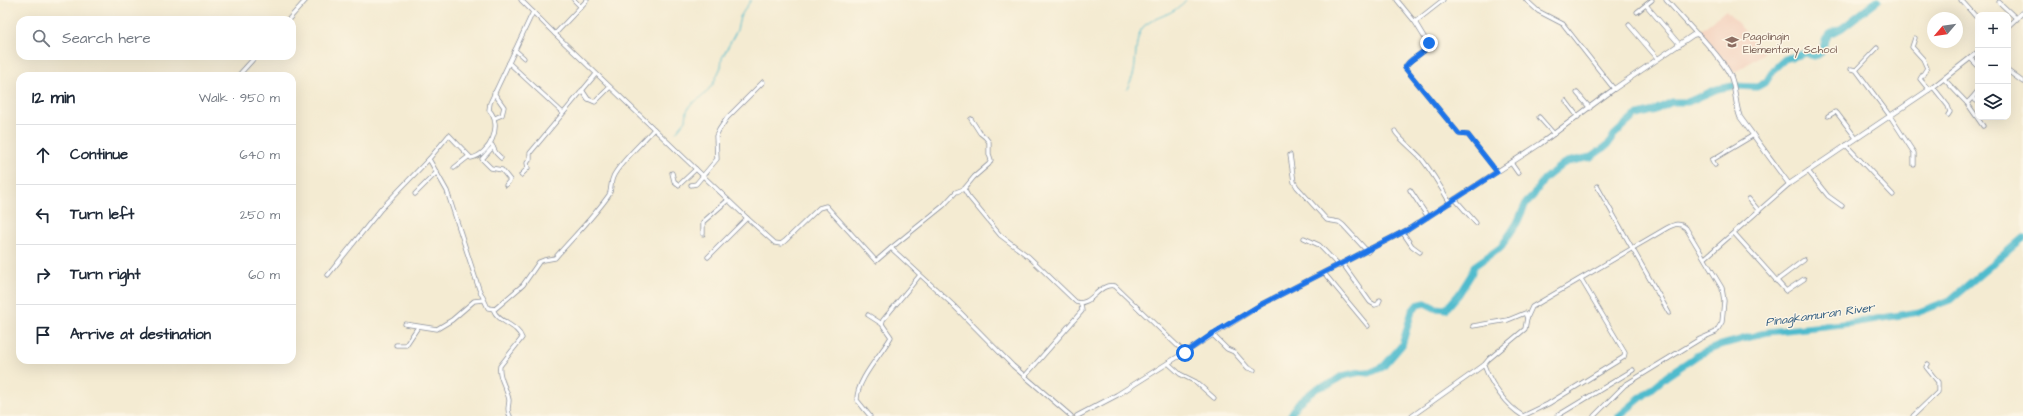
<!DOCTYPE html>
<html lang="en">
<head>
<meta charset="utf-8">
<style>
	:root { --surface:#fff; --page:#f2f2f3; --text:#1f2937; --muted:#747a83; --line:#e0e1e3 }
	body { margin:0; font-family:"Architects Daughter",sans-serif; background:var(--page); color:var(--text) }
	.controls { position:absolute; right:12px; top:12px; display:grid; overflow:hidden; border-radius:8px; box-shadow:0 4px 16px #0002 }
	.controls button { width:36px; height:36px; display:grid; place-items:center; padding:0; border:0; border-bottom:1px solid var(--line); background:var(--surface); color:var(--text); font:20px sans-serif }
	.compass { position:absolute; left:1927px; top:12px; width:36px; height:36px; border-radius:50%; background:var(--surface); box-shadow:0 4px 16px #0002; rotate:241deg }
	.stop { position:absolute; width:12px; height:12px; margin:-9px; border:3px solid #1a73e8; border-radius:50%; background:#fff }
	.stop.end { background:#1a73e8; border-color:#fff; box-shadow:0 1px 4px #0008 }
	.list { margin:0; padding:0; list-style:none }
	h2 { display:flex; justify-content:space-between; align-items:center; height:52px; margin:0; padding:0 16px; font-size:17px }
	h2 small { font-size:13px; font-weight:400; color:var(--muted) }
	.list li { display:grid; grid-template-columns:26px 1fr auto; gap:12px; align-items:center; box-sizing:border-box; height:60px; padding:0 16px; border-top:1px solid var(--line) }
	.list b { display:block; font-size:15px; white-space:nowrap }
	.list em { font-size:13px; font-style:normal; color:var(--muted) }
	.icon { flex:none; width:22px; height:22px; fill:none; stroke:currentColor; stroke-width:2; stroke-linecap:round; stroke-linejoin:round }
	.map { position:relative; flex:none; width:2023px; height:416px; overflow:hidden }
	.search { position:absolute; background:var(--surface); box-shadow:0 4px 16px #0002; left:16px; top:16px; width:280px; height:44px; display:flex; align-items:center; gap:10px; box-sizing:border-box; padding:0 14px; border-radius:12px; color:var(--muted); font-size:15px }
	.panel { position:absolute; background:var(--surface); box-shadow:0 4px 16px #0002; left:16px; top:72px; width:280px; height:292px; border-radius:12px }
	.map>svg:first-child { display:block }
	.built { fill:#f4d3c0 }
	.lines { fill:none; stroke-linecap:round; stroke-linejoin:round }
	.stream { stroke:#50bbcd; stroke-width:1 }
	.river { stroke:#50bbcd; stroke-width:7 }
	.minor-casing { stroke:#888d98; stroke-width:5 }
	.tertiary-casing { stroke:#888d98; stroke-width:5.5 }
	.minor { stroke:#fff; stroke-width:3.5 }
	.tertiary { stroke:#fff; stroke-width:4 }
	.route { stroke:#1a73e8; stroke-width:5 }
	.labels { text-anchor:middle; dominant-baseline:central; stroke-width:3; stroke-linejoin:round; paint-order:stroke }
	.education-label { font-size:11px; fill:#785e54; stroke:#fcf5e5; text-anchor:start }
	.water-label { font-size:12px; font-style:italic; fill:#2b597f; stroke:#fcf5e5 }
</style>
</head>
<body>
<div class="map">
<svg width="2023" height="416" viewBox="0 0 2023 416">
	<rect width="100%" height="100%" fill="#fcf5e5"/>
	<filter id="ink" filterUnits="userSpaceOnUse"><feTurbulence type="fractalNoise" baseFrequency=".025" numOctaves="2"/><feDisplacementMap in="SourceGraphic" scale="8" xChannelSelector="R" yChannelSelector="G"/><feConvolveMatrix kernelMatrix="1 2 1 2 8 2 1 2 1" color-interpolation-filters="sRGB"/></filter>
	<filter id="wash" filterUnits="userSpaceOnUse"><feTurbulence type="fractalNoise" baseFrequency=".012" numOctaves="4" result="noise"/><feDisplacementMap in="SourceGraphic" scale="16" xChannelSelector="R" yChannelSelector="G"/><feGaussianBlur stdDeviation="0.9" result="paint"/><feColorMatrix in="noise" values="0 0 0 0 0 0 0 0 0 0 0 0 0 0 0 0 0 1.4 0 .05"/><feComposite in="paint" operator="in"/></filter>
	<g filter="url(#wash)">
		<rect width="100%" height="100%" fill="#f4ebd2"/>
		<!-- built -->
		<path class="built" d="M1726,10L1764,53L1734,73L1700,31Z"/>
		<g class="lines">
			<!-- stream -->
			<g class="stream">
				<path d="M1127,89C1129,83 1133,78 1134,72C1136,61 1135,34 1144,26C1157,15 1173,16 1186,0"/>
				<path d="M676,132L686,120L687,111L690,105L703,96L713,84L721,67L722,58L737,30L740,17L751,0"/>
			</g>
			<!-- river -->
			<g class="river">
				<path d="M1290,416L1298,403L1317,388L1330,384L1342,376L1360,372L1369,373L1383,367L1402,345L1412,311L1417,305L1425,303L1435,308L1446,309L1459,294L1471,275L1474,266L1501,247L1517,223L1526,203L1533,196L1544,179L1563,164L1567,162L1591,157L1608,145L1614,135L1635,116L1653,111L1672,102H1688L1717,89L1733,86L1757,87L1766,82L1774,69L1785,59L1806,53L1813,56L1818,55L1822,52L1825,40L1830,34L1842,28L1878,0"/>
				<path d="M1619,416L1667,376L1698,355L1721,345L1768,332L1852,323L1919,312L1950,300L2023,238"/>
			</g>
		</g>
	</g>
	<g filter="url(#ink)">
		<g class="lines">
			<!-- minor casing -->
			<g class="minor-casing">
				<g id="minor">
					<path d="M521,0L555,34L587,0"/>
					<path d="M574,0L581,7"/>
					<path d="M1397,0L1415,22"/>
					<path d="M1443,0L1415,22L1429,45C1424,55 1408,58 1405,68L1459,134L1468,135L1497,172"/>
					<path d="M1526,0L1538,11L1563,24L1614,89"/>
					<path d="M1666,0L1697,34"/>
					<path d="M1961,0L1978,19"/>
					<path d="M1999,2L2017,19"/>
					<path d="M1646,5L1680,45"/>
					<path d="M533,12L490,103L489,110C504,126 489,155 471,158L449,135L429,159L447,191L479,289L488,308L495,309L523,285L539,262L544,260L555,258C573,237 593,218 609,195C612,189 610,183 613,177C618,164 644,141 654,129"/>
					<path d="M1637,12L1652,0"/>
					<path d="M288,20L306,0"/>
					<path d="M1629,25L1658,59"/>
					<path d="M555,34L747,218L775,243L781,244L785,241L819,208L826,206L876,261L891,248L952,304L1013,366L1071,416"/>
					<path d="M1915,38L1912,47L1923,59L1927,68L1920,79L1929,90"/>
					<path d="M515,50L524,58"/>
					<path d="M1970,58L1978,66"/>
					<path d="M509,63L563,113"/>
					<path d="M1851,69L1856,70L1890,116L1914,153V165"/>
					<path d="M1856,70L1877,48"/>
					<path d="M2008,71L2023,82"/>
					<path d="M238,76L256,56"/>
					<path d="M1944,79L1967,103L1983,126"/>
					<path d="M1933,87L1948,106L1950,112L1948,115"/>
					<path d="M582,90L588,99L595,102L610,87"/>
					<path d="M494,93L504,107L502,115L495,118"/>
					<path d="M1577,93L1590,108"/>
					<path d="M1972,98L1978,91"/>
					<path d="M1566,101L1578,117"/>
					<path d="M1967,103L1972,98L1978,102"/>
					<path d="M1828,116L1835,112L1837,113L1856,138"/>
					<path d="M1539,117L1554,134"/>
					<path d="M1395,131C1397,137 1415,151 1421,158C1432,172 1441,187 1450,203"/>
					<path d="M492,145L496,153L501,158"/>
					<path d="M1846,145L1893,195"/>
					<path d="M493,147L482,159L491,168L502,170L510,180L506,185"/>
					<path d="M1290,155L1294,182L1297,187L1327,220L1339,222L1343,225L1368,252"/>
					<path d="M1511,163L1518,173"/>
					<path d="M1715,165L1712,160L1752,136"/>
					<path d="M454,168L468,157"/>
					<path d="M1808,171L1828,196L1842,206"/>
					<path d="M672,173L674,181L679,185L696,169"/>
					<path d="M521,175L528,168L527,163L530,159V153L596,74"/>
					<path d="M691,185L696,184L717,159L716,136L719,130L727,118L763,82"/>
					<path d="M1597,186L1669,313"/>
					<path d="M964,189L974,177L989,164L991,160L989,154V142L985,137L980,133L971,119"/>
					<path d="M1410,190L1428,217"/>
					<path d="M415,194L437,172"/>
					<path d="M1455,199L1476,223"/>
					<path d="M1749,199L1759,211"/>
					<path d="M1403,233L1412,246L1420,252"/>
					<path d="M1734,233L1786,291L1804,279"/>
					<path d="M703,234V222L728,200"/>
					<path d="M1304,238L1319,245L1339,266"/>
					<path d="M891,248L943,206L956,192L964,189L968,196L1000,235L1029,257L1076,302C1092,307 1098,282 1115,286L1185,353"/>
					<path d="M708,257L747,218"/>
					<path d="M1705,258L1789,184"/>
					<path d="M1343,264L1370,302L1375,305L1378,304L1380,300"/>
					<path d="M1324,273L1368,326"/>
					<path d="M328,275L381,209L429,159"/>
					<path d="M1776,281L1804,260"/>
					<path d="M493,309C498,323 517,324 522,338L500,366C498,378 507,388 509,400C509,407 506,410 510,416"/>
					<path d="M868,315L882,324"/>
					<path d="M405,324L437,329L452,320L474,301L483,300"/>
					<path d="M1473,326L1508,320L1525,313L1527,318"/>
					<path d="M1212,334L1227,349L1234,352L1248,368L1254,370"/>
					<path d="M396,345H406L418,327"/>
					<path d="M1168,363L1180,374L1196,382L1214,398"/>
					<path d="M1484,365C1491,384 1505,405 1523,416"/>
					<path d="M1025,376L1082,311L1081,304"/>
					<path d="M870,416L857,400C856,381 882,353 891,337L882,324L883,320L920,275"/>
					<path d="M1412,416L1484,365L1489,359L1525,329L1527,318L1532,307L1667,228C1675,224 1679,222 1686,228L1722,288L1724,301L1722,322L1716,332L1700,339L1625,385L1594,416"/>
					<path d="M1523,416L1548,404L1624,357L1625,353L1581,279"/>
					<path d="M1557,416L1633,370"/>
					<path d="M1913,416L1938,392V382L1926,367L1928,364"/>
				</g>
			</g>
			<!-- tertiary casing -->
			<g class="tertiary-casing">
				<g id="tertiary">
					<path d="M2008,26L2023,12"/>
					<path d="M1077,416L1117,395L1262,304L1409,229L1540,144L1614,89L1693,35L1697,34L1701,37C1711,49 1725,63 1731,77C1736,90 1735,104 1740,117L1789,184L1933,87L1978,52"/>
				</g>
			</g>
			<!-- minor -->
			<use href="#minor" class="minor"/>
			<!-- tertiary -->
			<use href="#tertiary" class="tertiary"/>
		</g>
	</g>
	<g class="lines" filter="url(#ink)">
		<!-- route -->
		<path class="route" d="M1185,353L1212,334L1262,304L1409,229L1497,172L1468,135L1459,134L1405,68C1409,57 1426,55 1429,43"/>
	</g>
	<!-- icons -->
	<defs>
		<g id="school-bare" transform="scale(1.08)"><path d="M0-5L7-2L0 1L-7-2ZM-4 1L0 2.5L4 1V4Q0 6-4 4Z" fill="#8d6e63" stroke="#fcf5e5" stroke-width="2.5" paint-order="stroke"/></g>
	</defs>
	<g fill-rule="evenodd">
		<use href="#school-bare" x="1732" y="42"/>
	</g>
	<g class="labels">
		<!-- education labels -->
		<g class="education-label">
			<text x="1743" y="36">Pagolingin<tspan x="1743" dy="13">Elementary School</tspan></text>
		</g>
		<!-- water labels -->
		<g class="water-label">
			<text transform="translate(1820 315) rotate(-8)">Pinagkamuran River</text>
		</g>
	</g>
</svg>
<div class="controls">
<button>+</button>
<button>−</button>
<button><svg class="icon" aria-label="layers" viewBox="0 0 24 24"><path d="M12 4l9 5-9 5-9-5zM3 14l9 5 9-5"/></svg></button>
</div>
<svg class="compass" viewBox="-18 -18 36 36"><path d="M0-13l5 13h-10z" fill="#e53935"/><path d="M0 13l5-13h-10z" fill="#747a83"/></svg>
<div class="stop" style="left:1185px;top:353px"></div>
<div class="stop end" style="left:1429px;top:43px"></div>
<div class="search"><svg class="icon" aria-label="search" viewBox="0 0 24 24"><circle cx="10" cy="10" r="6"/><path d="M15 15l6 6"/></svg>Search here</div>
<section class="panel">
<h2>12 min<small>Walk · 950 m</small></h2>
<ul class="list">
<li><svg class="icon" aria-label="ahead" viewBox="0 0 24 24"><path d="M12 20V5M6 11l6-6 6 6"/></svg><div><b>Continue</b></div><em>640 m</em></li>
<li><svg class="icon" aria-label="left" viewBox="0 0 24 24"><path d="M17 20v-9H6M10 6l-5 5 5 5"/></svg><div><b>Turn left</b></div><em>250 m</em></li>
<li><svg class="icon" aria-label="right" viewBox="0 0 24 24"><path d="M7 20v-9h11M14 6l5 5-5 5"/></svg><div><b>Turn right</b></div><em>60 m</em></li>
<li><svg class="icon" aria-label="arrive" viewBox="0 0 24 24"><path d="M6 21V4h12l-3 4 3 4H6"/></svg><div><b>Arrive at destination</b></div></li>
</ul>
</section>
</div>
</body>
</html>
